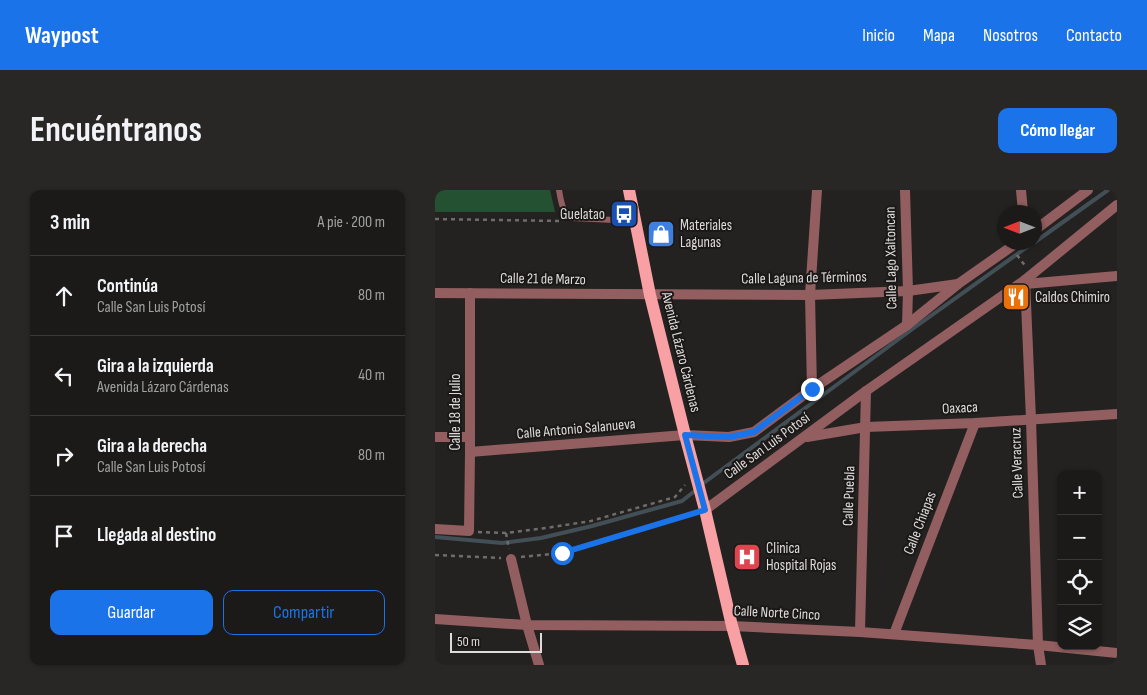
<!DOCTYPE html>
<html lang="es">
<head>
<meta charset="utf-8">
<style>
	:root { --surface:#1b1a18; --page:#282725; --text:#f1f3f6; --muted:#a0a1a2; --line:#393837; --accent:#1a73e8 }
	body { margin:0; font-family:"Sofia Sans Condensed",sans-serif; background:var(--page); color:var(--text) }
	.controls { position:absolute; right:15px; bottom:15px; display:grid; overflow:hidden; border-radius:10px; box-shadow:0 1px 4px #0004 }
	.controls button { width:45px; height:45px; display:grid; place-items:center; padding:0; border:0; border-bottom:1px solid var(--line); background:var(--surface); color:var(--text); font:25px sans-serif }
	.compass { position:absolute; left:562px; top:15px; width:45px; height:45px; border-radius:50%; background:var(--surface); box-shadow:0 1px 4px #0004; rotate:270deg }
	.scale { position:absolute; left:15px; bottom:12px; width:92px; box-sizing:border-box; padding-left:5px; border:2px solid #dedcdb; border-top:0; font-size:14px; line-height:18px; white-space:nowrap; color:#dedcdb; -webkit-text-stroke:4px #1b1817; paint-order:stroke }
	.stop { position:absolute; width:15px; height:15px; margin:-11px; border:4px solid #1a73e8; border-radius:50%; background:#fff }
	.stop.end { background:#1a73e8; border-color:#fff; box-shadow:0 1px 5px #0008 }
	.list { margin:0; padding:0; list-style:none }
	h2 { display:flex; justify-content:space-between; align-items:center; height:65px; margin:0; padding:0 20px; font-size:21px }
	h2 small { font-size:16px; font-weight:400; color:var(--muted) }
	.list li { display:grid; grid-template-columns:32px 1fr auto; gap:15px; align-items:center; box-sizing:border-box; height:80px; padding:0 20px; border-top:1px solid var(--line) }
	.list b { display:block; font-size:19px; white-space:nowrap }
	.list p { margin:0; font-size:16px; white-space:nowrap; color:var(--muted) }
	.list em { font-size:16px; font-style:normal; color:var(--muted) }
	.actions { display:flex; gap:10px; padding:15px 20px }
	.actions a { flex:1; padding:11px 0; border:1px solid var(--accent); border-radius:10px; text-align:center; font-size:18px; color:var(--accent) }
	.actions .main { background:var(--accent); color:#fff }
	.icon { flex:none; width:28px; height:28px; fill:none; stroke:currentColor; stroke-width:2; stroke-linecap:round; stroke-linejoin:round }
	.map { position:relative; flex:none; width:682px; height:475px; overflow:hidden; border-radius:10px }
	header { display:flex; align-items:center; gap:30px; box-sizing:border-box; height:70px; padding:0 25px; background:var(--accent); color:#fff }
	header strong { font-size:24px }
	nav { display:flex; gap:28px; margin-inline-start:auto; font-size:18px }
	.intro { display:flex; align-items:center; justify-content:space-between; box-sizing:border-box; height:120px; padding:0 30px }
	h1 { margin:0; font-size:35px }
	.button { padding:12px 22px; border-radius:10px; background:var(--accent); color:#fff; font-size:18px; font-weight:700 }
	main { display:flex; gap:30px; padding:0 30px }
	aside { flex:1; background:var(--surface); border-radius:10px; box-shadow:0 1px 4px #0004 }
	.map>svg:first-child { display:block }
	.green { fill:#245131 }
	.lines { fill:none; stroke-linecap:round; stroke-linejoin:round }
	.stream { stroke:#434f57; stroke-width:4 }
	.path { stroke:#6f6d6c; stroke-width:2.5; stroke-dasharray:4 4; stroke-linecap:butt }
	.lane { stroke:#935e60; stroke-width:6 }
	.street { stroke:#935e60; stroke-width:10 }
	.primary { stroke:#f8a0a3; stroke-width:12 }
	.route { stroke:#1a73e8; stroke-width:6 }
	.labels { text-anchor:middle; dominant-baseline:central; stroke-width:4; stroke-linejoin:round; paint-order:stroke }
	.poi-label { font-size:15px; fill:#dedcdb; stroke:#1b1817; text-anchor:start }
	.street-label { font-size:15px; fill:#dedcdb; stroke:#1b1817 }
</style>
</head>
<body>
<header>
<strong>Waypost</strong>
<nav><a>Inicio</a><a>Mapa</a><a>Nosotros</a><a>Contacto</a></nav>
</header>
<div class="intro"><h1>Encuéntranos</h1><a class="button">Cómo llegar</a></div>
<main>
<aside>
<h2>3 min<small>A pie · 200 m</small></h2>
<ul class="list">
<li><svg class="icon" aria-label="ahead" viewBox="0 0 24 24"><path d="M12 20V5M6 11l6-6 6 6"/></svg><div><b>Continúa</b><p>Calle San Luis Potosí</p></div><em>80 m</em></li>
<li><svg class="icon" aria-label="left" viewBox="0 0 24 24"><path d="M17 20v-9H6M10 6l-5 5 5 5"/></svg><div><b>Gira a la izquierda</b><p>Avenida Lázaro Cárdenas</p></div><em>40 m</em></li>
<li><svg class="icon" aria-label="right" viewBox="0 0 24 24"><path d="M7 20v-9h11M14 6l5 5-5 5"/></svg><div><b>Gira a la derecha</b><p>Calle San Luis Potosí</p></div><em>80 m</em></li>
<li><svg class="icon" aria-label="arrive" viewBox="0 0 24 24"><path d="M6 21V4h12l-3 4 3 4H6"/></svg><div><b>Llegada al destino</b></div></li>
</ul>
<div class="actions"><a class="main">Guardar</a><a>Compartir</a></div>
</aside>
<div class="map">
<svg width="682" height="475" viewBox="0 0 682 475">
	<rect width="100%" height="100%" fill="#242220"/>
	<!-- green -->
	<path class="green" d="M0,0H115L120,22H0Z"/>
	<g class="lines">
		<!-- stream -->
		<g class="stream">
			<path d="M600,52L673,0"/>
			<path d="M266,295L476,140L599,52"/>
			<path d="M0,347L67,353L106,348L157,336L247,311L261,300"/>
		</g>
		<!-- path -->
		<g class="path">
			<path d="M0,29L127,31"/>
			<path d="M582,65L591,77"/>
			<path d="M43,342L71,343L111,338L156,331L240,307L250,295"/>
			<path d="M71,343L74,359"/>
			<path d="M0,365L66,368"/>
			<path d="M86,367L127,363L260,323"/>
		</g>
		<!-- lane -->
		<path class="lane" d="M124,0C126,11 127,22 137,28L201,31"/>
		<!-- street -->
		<g class="street">
			<path d="M470,0L473,101L472,135"/>
			<path d="M586,0L588,22"/>
			<path d="M600,40L653,0"/>
			<path d="M590,90L596,229L603,455L606,475"/>
			<path d="M590,94L682,86"/>
			<path d="M0,103L375,105L473,101L523,94"/>
			<path d="M377,199L375,105L382,0"/>
			<path d="M0,247H35"/>
			<path d="M372,247L431,237L540,233L682,224"/>
			<path d="M35,262L250,245L294,247L319,242L377,199L472,135L523,94L583,52"/>
			<path d="M270,320L431,201L590,90L682,15"/>
			<path d="M0,339L34,341L35,262V103"/>
			<path d="M76,369L92,435L104,475"/>
			<path d="M0,429L92,435L297,436L425,442L603,455L682,463"/>
			<path d="M425,442L431,201"/>
			<path d="M459,444L540,233"/>
		</g>
		<!-- primary -->
		<path class="primary" d="M194,0L215,105L250,245L270,320L297,436L308,475"/>
	</g>
	<g class="lines">
		<!-- route -->
		<path class="route" d="M127,363L270,320L250,245L294,247L319,242L377,199"/>
	</g>
	<!-- icons -->
	<defs>
		<g id="bus-square" transform="scale(1.4375)"><rect x="-9" y="-9" width="18" height="18" rx="4" fill="#1a4fb4" stroke="#1b1817"/><path d="M-5-6H5V4H4V6H2V4H-2V6H-4V4H-5ZM-3.5-4V0h7V-4ZM-3.5 1.2v1.5H-2V1.2ZM2 1.2v1.5H3.5V1.2Z" fill="#fff"/></g>
		<g id="shop-square" transform="scale(1.4375)"><rect x="-9" y="-9" width="18" height="18" rx="4" fill="#3f7fe0" stroke="#1b1817"/><path d="M-5-2.5h2.3a2.7 3.5 0 0 1 5.4 0H5L5.5 6h-11ZM-1.5-2.5h3a1.5 2.3 0 0 0-3 0Z" fill="#fff"/></g>
		<g id="restaurant-square" transform="scale(1.4375)"><rect x="-9" y="-9" width="18" height="18" rx="4" fill="#e8710a" stroke="#1b1817"/><path d="M-5-6h1v4h1v-4h1v4h1v-4h1v5L-1.5 .5V6h-2V.5L-5-1ZM5-6V6H3V1.5H1.5Q1.5-4 5-6Z" fill="#fff"/></g>
		<g id="hospital-square" transform="scale(1.4375)"><rect x="-9" y="-9" width="18" height="18" rx="4" fill="#e0444e" stroke="#1b1817"/><path d="M-5-5h3v3.5h4V-5h3V5h-3V1.5h-4V5h-3Z" fill="#fff"/></g>
	</defs>
	<g fill-rule="evenodd">
		<use href="#bus-square" x="189" y="24"/>
		<use href="#shop-square" x="226" y="44"/>
		<use href="#restaurant-square" x="581" y="107"/>
		<use href="#hospital-square" x="312" y="367"/>
	</g>
	<g class="labels">
		<!-- poi labels -->
		<g class="poi-label">
			<text x="170" y="24" text-anchor="end">Guelatao</text>
			<text x="245" y="35">Materiales<tspan x="245" dy="17">Lagunas</tspan></text>
			<text x="600" y="107">Caldos Chimiro</text>
			<text x="331" y="358">Clinica<tspan x="331" dy="17">Hospital Rojas</tspan></text>
		</g>
		<!-- street labels -->
		<g class="street-label">
			<text transform="translate(456 68) rotate(-91)">Calle Lago Xaltoncan</text>
			<text transform="translate(369 88) rotate(-1)">Calle Laguna de Términos</text>
			<text transform="translate(108 89) rotate(1)">Calle 21 de Marzo</text>
			<text transform="translate(246 162) rotate(76)">Avenida Lázaro Cárdenas</text>
			<text transform="translate(525 218) rotate(-3)">Oaxaca</text>
			<text transform="translate(20 222) rotate(-90)">Calle 18 de Julio</text>
			<text transform="translate(141 239) rotate(-5)">Calle Antonio Salanueva</text>
			<text transform="translate(332 256) rotate(-36)">Calle San Luis Potosí</text>
			<text transform="translate(582 273) rotate(-92)">Calle Veracruz</text>
			<text transform="translate(414 306) rotate(-88)">Calle Puebla</text>
			<text transform="translate(485 333) rotate(-69)">Calle Chiapas</text>
			<text transform="translate(342 423) rotate(3)">Calle Norte Cinco</text>
		</g>
	</g>
</svg>
<div class="controls">
<button>+</button>
<button>−</button>
<button><svg class="icon" aria-label="locate" viewBox="0 0 24 24"><circle cx="12" cy="12" r="6"/><path d="M12 2v4M12 18v4M2 12h4M18 12h4"/></svg></button>
<button><svg class="icon" aria-label="layers" viewBox="0 0 24 24"><path d="M12 4l9 5-9 5-9-5zM3 14l9 5 9-5"/></svg></button>
</div>
<svg class="compass" viewBox="-18 -18 36 36"><path d="M0-13l5 13h-10z" fill="#e53935"/><path d="M0 13l5-13h-10z" fill="#a0a1a2"/></svg>
<div class="scale">50 m</div>
<div class="stop" style="left:127px;top:363px"></div>
<div class="stop end" style="left:377px;top:199px"></div>
</div>
</main>
</body>
</html>
